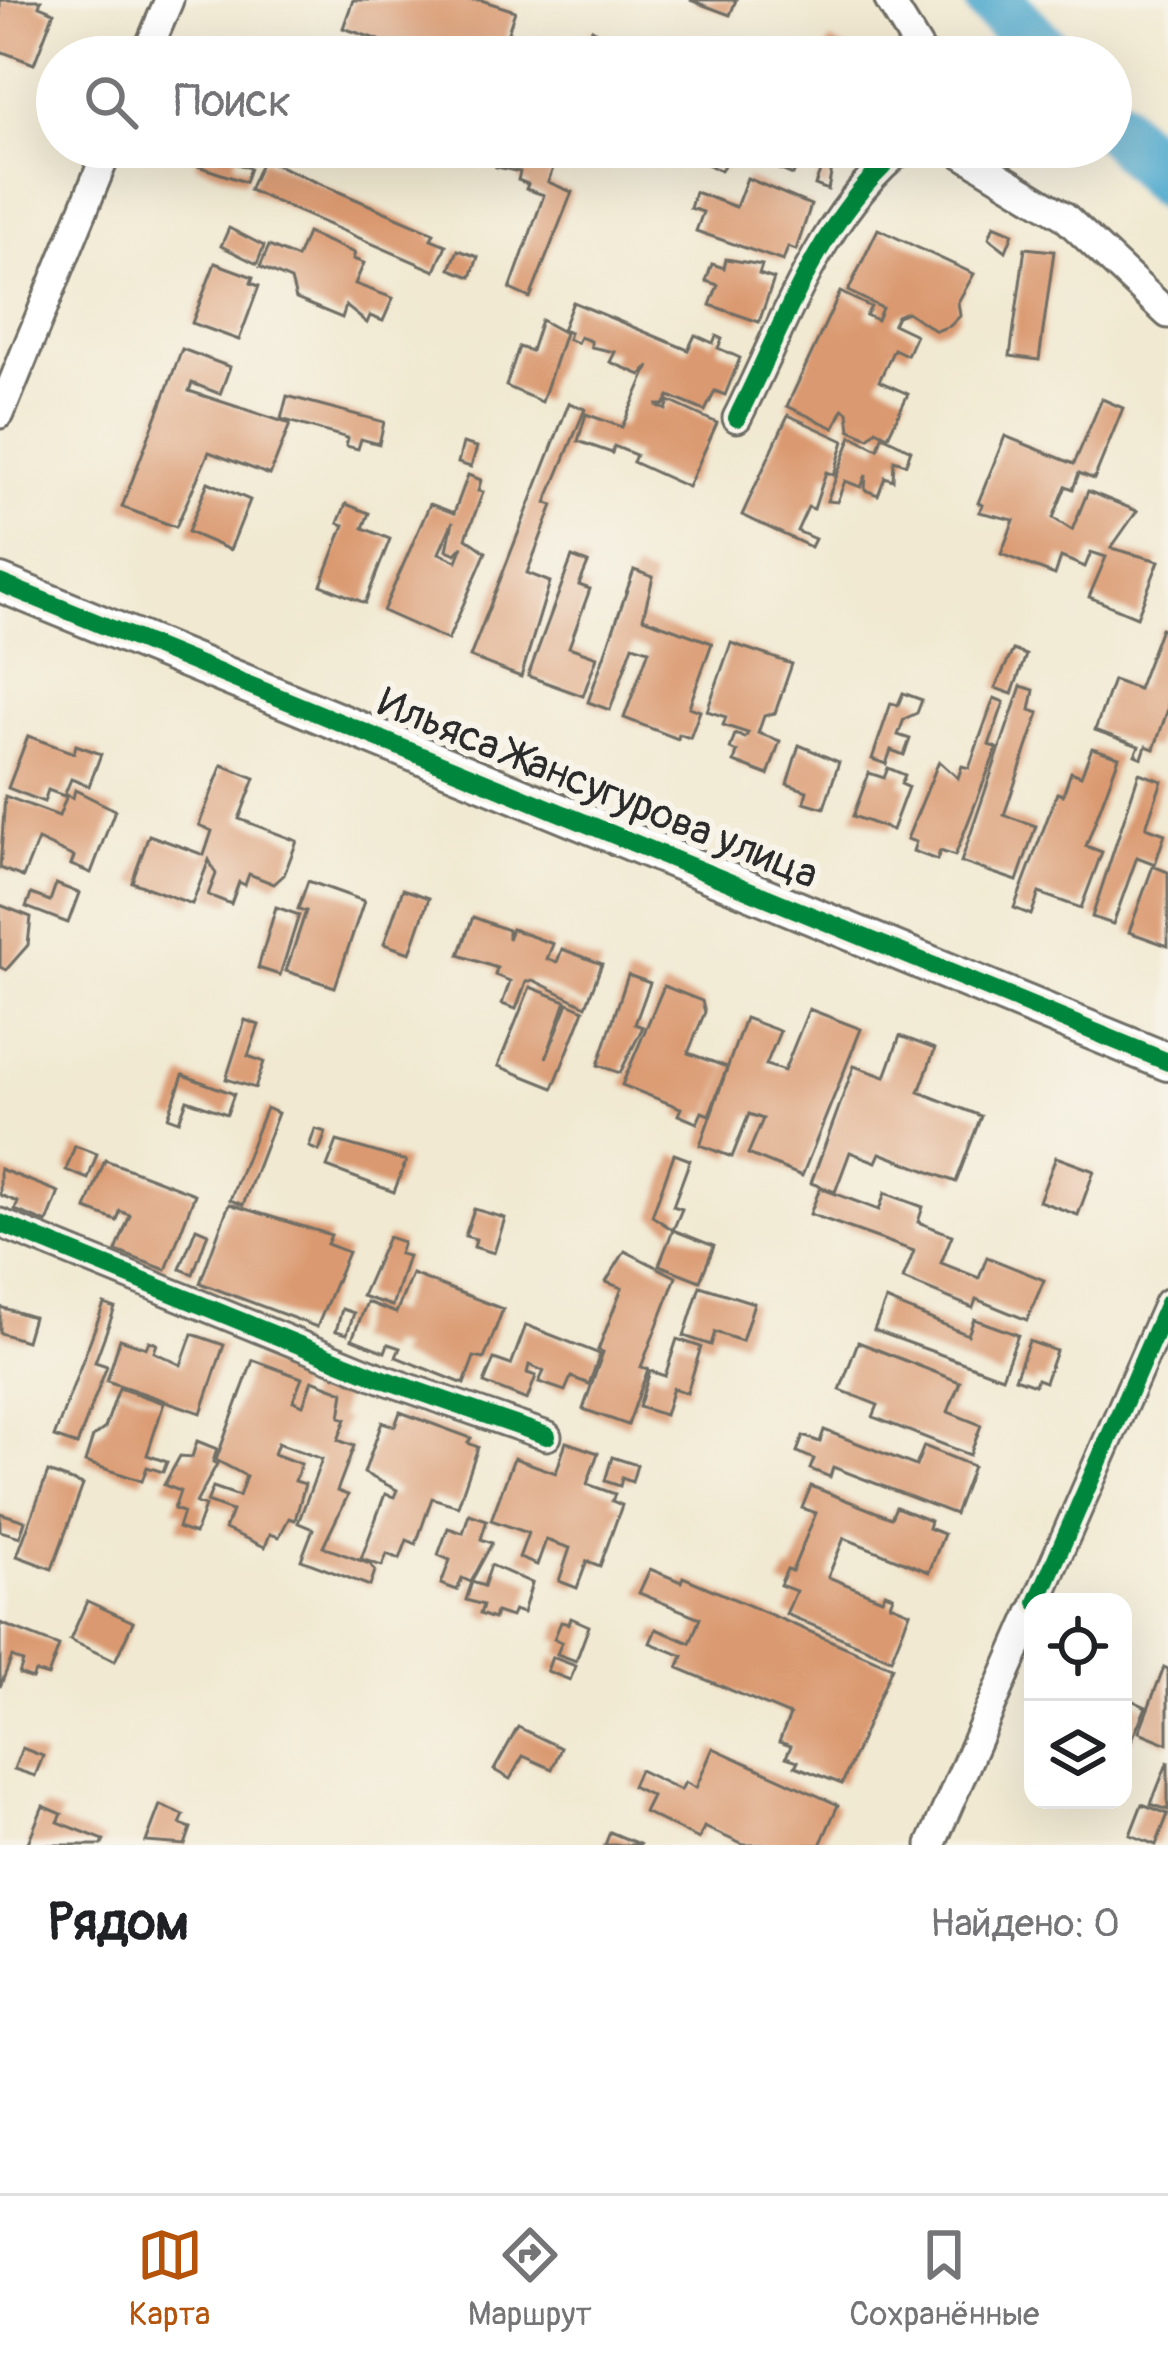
<!DOCTYPE html>
<html lang="ru">
<head>
<meta charset="utf-8">
<style>
	:root { --surface:#fff; --page:#f2f2f2; --text:#202124; --muted:#757577; --line:#e0e0e0; --accent:#b45309 }
	body { margin:0; font-family:Pangolin,sans-serif; background:var(--page); color:var(--text) }
	.controls { position:absolute; right:36px; bottom:36px; display:grid; overflow:hidden; border-radius:24px; box-shadow:0 12px 48px #0002 }
	.controls button { width:108px; height:108px; display:grid; place-items:center; padding:0; border:0; border-bottom:3px solid var(--line); background:var(--surface); color:var(--text); font:60px sans-serif }
	.list { margin:0; padding:0; list-style:none }
	h2 { display:flex; justify-content:space-between; align-items:center; height:156px; margin:0; padding:0 48px; font-size:51px }
	h2 small { font-size:39px; font-weight:400; color:var(--muted) }
	.icon { flex:none; width:66px; height:66px; fill:none; stroke:currentColor; stroke-width:2; stroke-linecap:round; stroke-linejoin:round }
	.map { position:relative; flex:none; width:1168px; height:1845px; overflow:hidden }
	.search { position:absolute; background:var(--surface); box-shadow:0 12px 48px #0002; left:36px; right:36px; top:36px; height:132px; display:flex; align-items:center; gap:30px; box-sizing:border-box; padding:0 42px; border-radius:66px; color:var(--muted); font-size:45px }
	.sheet { height:348px; background:var(--surface) }
	nav { display:flex; justify-content:space-around; align-items:center; box-sizing:border-box; height:168px; border-top:3px solid var(--line); background:var(--surface); font-size:33px; color:var(--muted) }
	nav a { display:grid; justify-items:center; gap:6px }
	nav .on { color:var(--accent) }
	.map>svg:first-child { display:block }
	.lines { fill:none; stroke-linecap:round; stroke-linejoin:round }
	.river { stroke:#52abcf; stroke-width:57 }
	.building { fill:#da9970; fill-rule:evenodd }
	.street-casing { stroke:#706e65; stroke-width:33 }
	.secondary-casing { stroke:#706e65; stroke-width:42 }
	.street { stroke:#fff; stroke-width:27 }
	.secondary { stroke:#fff; stroke-width:36 }
	.cycleway-casing { stroke:#f7f3e8; stroke-width:26 }
	.cycleway { stroke:#00873e; stroke-width:18 }
	.labels { text-anchor:middle; dominant-baseline:central; stroke-width:12; stroke-linejoin:round; paint-order:stroke }
	.street-label { font-size:42px; fill:#2b2b2b; stroke:#f7f3e8 }
</style>
</head>
<body>
<div class="map">
<svg width="1168" height="1845" viewBox="0 0 1168 1845">
	<rect width="100%" height="100%" fill="#f7f3e8"/>
	<filter id="ink" filterUnits="userSpaceOnUse"><feTurbulence type="fractalNoise" baseFrequency=".00833" numOctaves="2"/><feDisplacementMap in="SourceGraphic" scale="24" xChannelSelector="R" yChannelSelector="G"/><feConvolveMatrix kernelMatrix="1 2 1 2 8 2 1 2 1" color-interpolation-filters="sRGB"/></filter>
	<filter id="wash" filterUnits="userSpaceOnUse"><feTurbulence type="fractalNoise" baseFrequency=".004" numOctaves="4" result="noise"/><feDisplacementMap in="SourceGraphic" scale="48" xChannelSelector="R" yChannelSelector="G"/><feGaussianBlur stdDeviation="2.7" result="paint"/><feColorMatrix in="noise" values="0 0 0 0 0 0 0 0 0 0 0 0 0 0 0 0 0 1.4 0 .05"/><feComposite in="paint" operator="in"/></filter>
	<g filter="url(#wash)">
		<rect width="100%" height="100%" fill="#f1e9d1"/>
		<g class="lines">
			<!-- river -->
			<g class="river">
				<path d="M993,0L1048,57"/>
				<path d="M1111,123L1168,182"/>
			</g>
		</g>
		<g id="blocks">
			<!-- building -->
			<g class="building">
				<path d="M0,0H41L39,6L54,12L34,64L0,51Z"/>
				<path d="M353,0H481L515,11L500,57H352L357,42L375,49L379,40L343,28Z"/>
				<path d="M690,0H736L730,15Z"/>
				<path d="M592,29L616,45L611,57L584,49Z"/>
				<path d="M830,40L864,57H822Z"/>
				<path d="M220,147L239,149L234,163L250,168L245,182L195,165L200,151L216,157Z"/>
				<path d="M463,147H533L531,154L537,157L540,150L557,157L548,182L572,192L530,298L510,289L544,195L526,189L528,184L518,180L520,172L496,167L498,161Z"/>
				<path d="M698,147H733L721,171L693,157Z"/>
				<path d="M749,147H836L828,190L815,185L821,169L799,161L793,175L746,155Z"/>
				<path d="M263,159L434,233L431,239L446,245L435,271L249,190Z"/>
				<path d="M747,178L811,205L796,250L788,247L783,261L696,231L703,212L690,208L695,192L736,207Z"/>
				<path d="M994,225L1013,233L1006,251L989,238Z"/>
				<path d="M229,228L264,246L257,264L221,246Z"/>
				<path d="M878,229L974,274L958,302L960,316L950,326L936,331L907,312L897,316L893,324L916,335L907,355L894,349L879,381L908,394L888,436L876,430L869,438L850,430L848,412L843,409L834,428L787,406L840,292L871,307L866,315L877,320L882,308L848,291Z"/>
				<path d="M307,233L355,253L353,259L364,263L355,284L393,298L383,321L370,316L367,323L346,306L342,318L296,299L291,280L260,267L269,246L297,258Z"/>
				<path d="M1025,248L1054,251L1039,360L1010,356Z"/>
				<path d="M458,250L478,257L471,277L450,269Z"/>
				<path d="M726,259L762,265L759,274L774,279L759,322L710,305L718,285L706,281L712,264L724,268Z"/>
				<path d="M215,263L253,277L251,283L259,286L239,340L192,323Z"/>
				<path d="M573,302L688,350L695,335L713,343L716,336L722,339L718,348L740,358L725,395L715,391L705,411L669,396L664,405H656L666,410L669,401L717,423L688,487L633,462L636,455L614,446L612,453L578,441L586,414L622,427L649,366L641,375L610,362L615,352L591,347V341L580,337L577,343L568,339L570,333L562,330Z"/>
				<path d="M541,320L565,333L542,402L506,386L519,347L531,351Z"/>
				<path d="M182,349L230,367L220,394L192,383L189,391L290,424L270,475L209,452L176,527L122,507Z"/>
				<path d="M287,396L384,422L379,444L361,439L358,449L346,446L348,438L281,419Z"/>
				<path d="M1102,399L1123,408L1094,479L1079,473L1073,489L1066,486L1053,518L1072,530L1088,491L1137,511L1111,548L1159,561L1137,617L1089,597L1106,557L1091,552L1085,567L1061,557L1055,575L1001,554L1014,520L979,512L983,505L978,503L1005,436L1074,464Z"/>
				<path d="M569,403L585,409L546,503L553,505L527,573L550,582L521,677L470,657Z"/>
				<path d="M788,415L844,441L834,475L826,472L814,509L808,507L797,531L815,539L811,547L742,515Z"/>
				<path d="M852,436L878,449L882,436L911,450L906,464L894,460L893,480L885,477L878,495L865,490L866,475L861,487L845,481L837,502L827,501Z"/>
				<path d="M463,443L477,447L471,467L458,463Z"/>
				<path d="M468,475L481,480L478,491L483,492L466,538L486,552L448,640L383,611L430,504L454,513ZM453,521L447,550L456,554L463,546L457,561L439,553Z"/>
				<path d="M208,482L250,500L230,550L188,532Z"/>
				<path d="M346,504L369,513L363,528L390,539L365,603L321,585L344,525L338,523Z"/>
				<path d="M572,557L588,563L579,585L590,589L569,647L597,657L583,696L528,676Z"/>
				<path d="M634,570L653,577L643,618L712,643L689,707L700,711L690,738L679,734L678,739L624,718L649,650L633,645L610,710L588,702Z"/>
				<path d="M1161,628L1168,630V709L1154,749L1146,746L1142,758L1135,755L1139,746L1095,730L1113,680L1138,689Z"/>
				<path d="M731,643L792,664L775,713L764,716L758,733L780,741L768,775L734,762L737,752L730,749L735,734L745,738L748,733L723,725L726,717L707,711Z"/>
				<path d="M1013,650L1026,655L1012,694L995,688Z"/>
				<path d="M1021,686L1034,690L1030,710L1039,713L1004,815L1036,826L1017,881L961,862Z"/>
				<path d="M903,693L922,700L917,713L904,719L898,735L910,739L904,755L891,750L886,764L872,759L891,703L898,705Z"/>
				<path d="M994,698L1004,702L989,745L997,748L955,856L940,851L937,860L913,851L916,842L907,839L939,761L958,778L962,766L969,768Z"/>
				<path d="M28,736L74,753L76,745L101,754L89,786L71,779L64,796L48,790L44,802L8,788Z"/>
				<path d="M799,745L839,762L824,808L804,802L807,791L787,784Z"/>
				<path d="M1092,748L1119,757L1086,846L1102,852L1081,908L1039,893L1031,915L1014,908L1057,793L1063,795L1071,772L1081,776Z"/>
				<path d="M222,765L255,778L239,819L297,841L284,875L274,884L249,874L245,885L239,882L231,904L208,895L216,874L209,860L192,904L132,882L149,835L204,855L212,831L199,825Z"/>
				<path d="M888,768L905,775L901,784L908,787L892,830L853,816L869,773L884,778Z"/>
				<path d="M1139,773L1162,781L1146,827L1165,834L1155,864L1137,857L1113,924L1092,917Z"/>
				<path d="M75,790L115,810L91,873L71,865L74,857L38,840L23,877L0,868L5,796L59,816L67,795L73,798Z"/>
				<path d="M1153,866L1168,872V946L1129,932Z"/>
				<path d="M308,881L364,901L335,987L286,971L306,911L298,909Z"/>
				<path d="M56,884L79,893L68,923L26,907L31,894L50,901Z"/>
				<path d="M403,889L429,898L410,953L384,944Z"/>
				<path d="M0,905L31,917L28,945L6,970L0,967Z"/>
				<path d="M276,907L299,915L280,975L258,968Z"/>
				<path d="M473,917L508,930V939L512,929L553,944L547,959L557,962L562,949L602,964L586,1006L533,980L526,982L516,1009L502,1004L510,981L495,975L497,968L459,955Z"/>
				<path d="M628,975L650,983L635,1024L643,1027L620,1073L598,1065Z"/>
				<path d="M664,986L702,1001L705,1012L688,1053L727,1067L709,1115L702,1112L697,1123L678,1115L681,1108L622,1085Z"/>
				<path d="M530,987L566,1001L546,1058L568,1003L584,1010L553,1088L498,1066Z"/>
				<path d="M809,1009L861,1029L802,1176L748,1154L763,1119L749,1114L732,1157L700,1145L745,1018L780,1031L766,1065L784,1071Z"/>
				<path d="M245,1020L259,1025L248,1056L264,1062L255,1088L226,1079Z"/>
				<path d="M900,1036L935,1049L919,1092L981,1116L956,1182L880,1153L876,1162L850,1152L835,1192L811,1183L854,1066L885,1077Z"/>
				<path d="M183,1075L234,1094L227,1114L187,1100L179,1121L168,1117Z"/>
				<path d="M266,1108L278,1113L243,1205L230,1200Z"/>
				<path d="M315,1129L326,1132L319,1151L309,1147Z"/>
				<path d="M337,1141L406,1161L394,1192L327,1167Z"/>
				<path d="M75,1146L97,1154L88,1179L66,1170Z"/>
				<path d="M674,1154L690,1160L673,1206L682,1209L673,1230L652,1216Z"/>
				<path d="M1056,1157L1094,1171L1078,1215L1039,1201Z"/>
				<path d="M105,1160L195,1194L166,1270L116,1251L130,1215L120,1211L117,1221L86,1209Z"/>
				<path d="M0,1169L59,1192L47,1223L15,1210L18,1202L0,1195Z"/>
				<path d="M820,1188L879,1210L885,1193L923,1207L918,1222L952,1235L941,1263L979,1278L987,1257L1044,1280L1027,1320L976,1299L973,1308L903,1279L914,1251L810,1214Z"/>
				<path d="M229,1204L331,1235L327,1244L348,1252L317,1327L200,1283Z"/>
				<path d="M474,1209L505,1218L494,1253L474,1247L476,1239L465,1236Z"/>
				<path d="M196,1228L208,1233L193,1274L180,1269Z"/>
				<path d="M673,1230L714,1246L700,1281L659,1265Z"/>
				<path d="M388,1237L403,1242L399,1254L408,1256L392,1306L362,1296Z"/>
				<path d="M625,1251L676,1277L641,1367L648,1369L628,1425L583,1409L603,1352L598,1350L622,1288L606,1282Z"/>
				<path d="M412,1274L503,1309L484,1359L474,1357L464,1384L396,1357L400,1348L388,1344L385,1352L352,1339L367,1302L396,1313Z"/>
				<path d="M700,1286L754,1303L742,1341L715,1332L711,1345L684,1336Z"/>
				<path d="M886,1300L968,1335L974,1319L1018,1335L1002,1377L874,1330Z"/>
				<path d="M104,1304L115,1308L95,1362L107,1366L77,1445L54,1437Z"/>
				<path d="M0,1307L33,1317L26,1341L0,1333Z"/>
				<path d="M342,1309L354,1313L347,1334L336,1331Z"/>
				<path d="M526,1325L600,1354L589,1384L571,1377L565,1391L539,1382L544,1371L529,1365L527,1373L536,1376L527,1400L484,1383L494,1359L511,1365Z"/>
				<path d="M192,1334L224,1345L201,1413L107,1381L120,1339L146,1348L149,1341L157,1344L154,1352L181,1365Z"/>
				<path d="M677,1339L701,1347L687,1393L673,1388L665,1415L639,1407L650,1371L665,1376Z"/>
				<path d="M1029,1341L1056,1351L1045,1382L1037,1379L1035,1385L1015,1378Z"/>
				<path d="M858,1342L960,1382L948,1412L981,1425L970,1455L873,1417L878,1405L840,1390Z"/>
				<path d="M253,1360L302,1378L293,1401L303,1405L312,1380L344,1392L340,1417L346,1419L338,1440L354,1446L337,1491L348,1495L323,1547L370,1564L375,1571L370,1586L301,1560L313,1529L298,1523L322,1459L278,1443L274,1454L301,1464L295,1481L305,1484L295,1520L289,1518L279,1537L270,1534L265,1547L225,1529L232,1511L207,1502L213,1487L239,1496L246,1476L216,1460Z"/>
				<path d="M119,1388L164,1403L147,1455L167,1462L163,1472L147,1467L142,1481L85,1462L93,1437L105,1428Z"/>
				<path d="M400,1412L471,1438L468,1443L478,1447L458,1506L432,1498L416,1544L407,1540L400,1559L387,1554L382,1566L361,1559L385,1494L394,1497L397,1490L364,1473L382,1422L395,1426Z"/>
				<path d="M824,1430L916,1466L924,1446L973,1466L955,1514L833,1467L830,1477L810,1469L814,1459L797,1452L803,1436L820,1442Z"/>
				<path d="M197,1441L217,1449L213,1462L217,1464L196,1503L205,1506L195,1534L178,1528L183,1512L174,1509L180,1491L164,1485L180,1456L192,1457Z"/>
				<path d="M566,1442L598,1453L587,1484L615,1494L612,1501L622,1505L600,1566L587,1561L577,1588L559,1581L570,1548L546,1540L537,1565L519,1558L528,1533L491,1520L514,1458L556,1473Z"/>
				<path d="M612,1457L637,1465L632,1482L622,1478L620,1486L605,1481Z"/>
				<path d="M48,1472L83,1485L52,1569L17,1556Z"/>
				<path d="M811,1486L891,1518L896,1507L930,1521L928,1528L944,1534L929,1572L844,1538L828,1577L882,1599L885,1593L893,1596L890,1604L910,1612L891,1659L786,1614L796,1591L780,1585L787,1569L792,1571L816,1513L802,1508Z"/>
				<path d="M0,1513L25,1521L20,1537L0,1531Z"/>
				<path d="M469,1514L487,1520L481,1539L492,1543L471,1582L462,1578L457,1590L441,1584L450,1560L438,1555L448,1528L463,1533Z"/>
				<path d="M491,1565L532,1583L523,1613L514,1610L511,1617L496,1612L494,1619L480,1614L483,1605L466,1600L472,1582L484,1586Z"/>
				<path d="M650,1569L681,1582L683,1577L892,1667L842,1784L795,1766L798,1761L786,1757L791,1746L779,1742L790,1715L678,1668L683,1656L650,1643L656,1629L690,1643L700,1618L639,1593Z"/>
				<path d="M87,1601L133,1622L115,1661L70,1640Z"/>
				<path d="M571,1618L589,1626L576,1661L557,1654L562,1642L554,1639L561,1622L569,1624Z"/>
				<path d="M0,1623L59,1646L48,1676L35,1672L32,1679L19,1674L23,1662L12,1657L0,1687Z"/>
				<path d="M552,1657L576,1666L570,1680L547,1671Z"/>
				<path d="M1164,1667L1168,1669V1744L1139,1732Z"/>
				<path d="M1123,1696L1146,1707L1123,1760Z"/>
				<path d="M518,1727L561,1748L552,1769L523,1756L510,1779L494,1770Z"/>
				<path d="M22,1748L43,1756L35,1776L14,1769Z"/>
				<path d="M713,1748L838,1805L820,1845H744L704,1827L699,1839L644,1812L652,1796L632,1786L639,1770L681,1790L685,1782L696,1788Z"/>
				<path d="M1168,1761V1810L1151,1804Z"/>
				<path d="M1142,1804L1168,1814L1156,1845L1130,1835Z"/>
				<path d="M160,1805L184,1815L180,1824L191,1828L185,1845L146,1842Z"/>
				<path d="M43,1806L62,1814L58,1822L104,1840L102,1845H27Z"/>
				<path d="M610,1832L641,1845H605Z"/>
			</g>
		</g>
	</g>
	<g filter="url(#ink)">
		<use href="#blocks" fill-opacity="0" stroke="#706e65" stroke-width="3"/>
		<g class="lines">
			<!-- street casing -->
			<g class="street-casing">
				<g id="street">
					<path d="M889,0L924,57"/>
					<path d="M145,57L169,0"/>
					<path d="M951,147L1064,216L1168,314"/>
					<path d="M0,414L109,147"/>
					<path d="M737,418C784,325 821,213 905,147"/>
					<path d="M0,1223L383,1379L547,1436"/>
					<path d="M1037,1602L1168,1303"/>
					<path d="M931,1845L1033,1611"/>
				</g>
			</g>
			<!-- secondary casing -->
			<g class="secondary-casing">
				<path id="secondary" d="M0,583L1168,1062"/>
			</g>
			<!-- street -->
			<use href="#street" class="street"/>
			<!-- secondary -->
			<use href="#secondary" class="secondary"/>
			<!-- cycleway casing -->
			<g class="cycleway-casing">
				<g id="cycleway">
					<path d="M737,418C784,325 821,213 905,147"/>
					<path d="M0,583L1168,1062"/>
					<path d="M0,1223L383,1379L547,1436"/>
					<path d="M1037,1602L1168,1303"/>
				</g>
			</g>
			<!-- cycleway -->
			<use href="#cycleway" class="cycleway"/>
		</g>
	</g>
	<g class="labels">
		<!-- street labels -->
		<g class="street-label">
			<text transform="translate(598 789) rotate(22)">Ильяса Жансугурова улица</text>
		</g>
	</g>
</svg>
<div class="controls">
<button><svg class="icon" aria-label="locate" viewBox="0 0 24 24"><circle cx="12" cy="12" r="6"/><path d="M12 2v4M12 18v4M2 12h4M18 12h4"/></svg></button>
<button><svg class="icon" aria-label="layers" viewBox="0 0 24 24"><path d="M12 4l9 5-9 5-9-5zM3 14l9 5 9-5"/></svg></button>
</div>
<div class="search"><svg class="icon" aria-label="search" viewBox="0 0 24 24"><circle cx="10" cy="10" r="6"/><path d="M15 15l6 6"/></svg>Поиск</div>
</div>
<section class="sheet">
<h2>Рядом<small>Найдено: 0</small></h2>
<ul class="list">
</ul>
</section>
<nav>
<a class="on"><svg class="icon" aria-label="map" viewBox="0 0 24 24"><path d="M3 6l6-2 6 2 6-2v14l-6 2-6-2-6 2zM9 4v14M15 6v14"/></svg>Карта</a>
<a><svg class="icon" aria-label="directions" viewBox="0 0 24 24"><path d="M12 3l9 9-9 9-9-9zM9 14v-3h6M13 9l2 2-2 2"/></svg>Маршрут</a>
<a><svg class="icon" aria-label="saved" viewBox="0 0 24 24"><path d="M7 4h10v16l-5-4-5 4z"/></svg>Сохранённые</a>
</nav>
</body>
</html>
